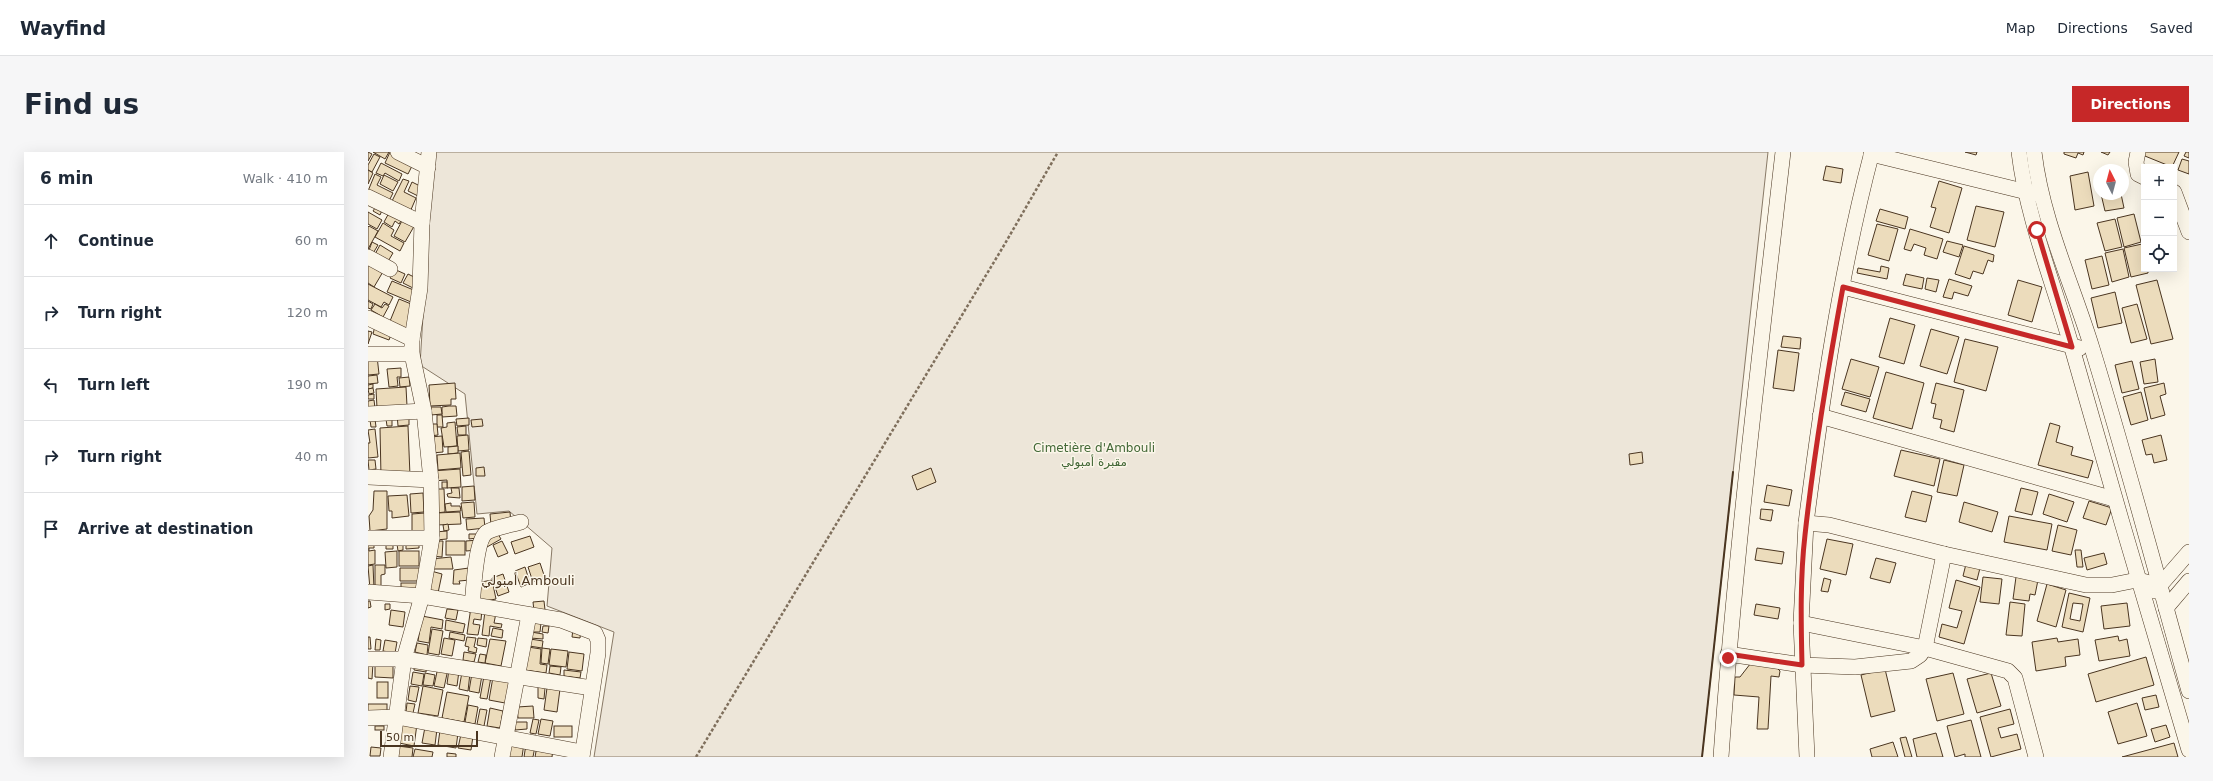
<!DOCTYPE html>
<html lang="en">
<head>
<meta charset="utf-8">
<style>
	:root { --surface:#fff; --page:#f6f6f7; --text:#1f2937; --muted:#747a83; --line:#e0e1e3; --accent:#c62828 }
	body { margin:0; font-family:"DejaVu Sans","Noto Sans Arabic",sans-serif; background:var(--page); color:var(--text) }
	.controls { position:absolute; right:12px; top:12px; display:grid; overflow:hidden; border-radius:0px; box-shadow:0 4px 16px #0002 }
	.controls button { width:36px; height:36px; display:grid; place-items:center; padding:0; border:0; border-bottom:1px solid var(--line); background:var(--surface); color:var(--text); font:20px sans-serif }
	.compass { position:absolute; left:1725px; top:12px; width:36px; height:36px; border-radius:50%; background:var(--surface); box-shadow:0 4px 16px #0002; rotate:354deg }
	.scale { position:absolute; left:12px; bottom:10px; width:98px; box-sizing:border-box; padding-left:4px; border:2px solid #4a3520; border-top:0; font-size:11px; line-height:14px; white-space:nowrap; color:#4a3520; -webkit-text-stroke:3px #fbf6e9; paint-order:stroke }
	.stop { position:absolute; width:12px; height:12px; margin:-9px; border:3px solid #c62828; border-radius:50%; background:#fff }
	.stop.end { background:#c62828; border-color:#fff; box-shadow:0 1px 4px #0008 }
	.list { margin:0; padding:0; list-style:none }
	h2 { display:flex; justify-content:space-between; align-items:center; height:52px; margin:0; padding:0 16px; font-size:17px }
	h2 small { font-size:13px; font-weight:400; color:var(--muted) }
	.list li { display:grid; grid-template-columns:26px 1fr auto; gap:12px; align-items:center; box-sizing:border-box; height:72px; padding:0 16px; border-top:1px solid var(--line) }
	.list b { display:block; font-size:15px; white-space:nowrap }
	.list em { font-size:13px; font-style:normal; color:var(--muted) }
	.icon { flex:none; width:22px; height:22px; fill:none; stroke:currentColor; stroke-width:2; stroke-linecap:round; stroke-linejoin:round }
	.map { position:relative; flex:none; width:1821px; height:605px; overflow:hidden; border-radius:0px }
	header { display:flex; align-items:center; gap:24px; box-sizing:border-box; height:56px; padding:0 20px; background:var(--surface); border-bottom:1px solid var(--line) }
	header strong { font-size:19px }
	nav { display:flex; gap:22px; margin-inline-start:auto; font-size:14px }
	.intro { display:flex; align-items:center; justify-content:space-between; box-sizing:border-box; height:96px; padding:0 24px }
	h1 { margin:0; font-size:28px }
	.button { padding:10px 18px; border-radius:0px; background:var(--accent); color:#fff; font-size:14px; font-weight:700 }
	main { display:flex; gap:24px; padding:0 24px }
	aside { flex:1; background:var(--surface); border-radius:0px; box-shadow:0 4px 16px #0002 }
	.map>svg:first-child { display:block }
	.green { fill:#ede6d9; stroke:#887966 }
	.building { fill:#ecdcbc; stroke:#4a3520; fill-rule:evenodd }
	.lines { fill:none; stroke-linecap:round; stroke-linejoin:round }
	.minor-casing { stroke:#4a3520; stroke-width:16 }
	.path { stroke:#7f6f5c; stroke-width:2.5; stroke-dasharray:3 2; stroke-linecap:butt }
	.minor { stroke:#fbf6e9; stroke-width:15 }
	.wall { stroke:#4a3520; stroke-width:2 }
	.route { stroke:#c62828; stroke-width:5 }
	.labels { text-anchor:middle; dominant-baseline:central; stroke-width:3; stroke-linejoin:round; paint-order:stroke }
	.park-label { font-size:12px; fill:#436837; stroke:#fbf6e9 }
	.neighbourhood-label { font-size:13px; fill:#4a3520; stroke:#fbf6e9 }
</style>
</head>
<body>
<header>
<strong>Wayfind</strong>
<nav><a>Map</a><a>Directions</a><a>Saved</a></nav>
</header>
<div class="intro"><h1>Find us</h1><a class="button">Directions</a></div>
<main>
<aside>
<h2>6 min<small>Walk · 410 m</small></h2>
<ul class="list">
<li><svg class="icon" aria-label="ahead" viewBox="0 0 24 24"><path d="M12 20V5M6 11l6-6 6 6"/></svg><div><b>Continue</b></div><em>60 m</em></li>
<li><svg class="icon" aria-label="right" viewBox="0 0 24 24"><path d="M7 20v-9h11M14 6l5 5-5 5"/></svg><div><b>Turn right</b></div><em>120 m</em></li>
<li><svg class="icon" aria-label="left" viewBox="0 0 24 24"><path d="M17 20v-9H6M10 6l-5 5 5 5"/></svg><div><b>Turn left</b></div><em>190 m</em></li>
<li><svg class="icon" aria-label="right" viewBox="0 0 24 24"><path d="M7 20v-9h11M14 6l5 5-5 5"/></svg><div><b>Turn right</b></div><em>40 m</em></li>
<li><svg class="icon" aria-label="arrive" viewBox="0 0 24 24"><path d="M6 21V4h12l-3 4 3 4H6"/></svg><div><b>Arrive at destination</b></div></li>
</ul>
</aside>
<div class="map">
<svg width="1821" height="605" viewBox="0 0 1821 605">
	<rect width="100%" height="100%" fill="#fbf6e9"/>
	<!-- green -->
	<path class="green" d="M65,0H1400L1334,605H226L246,480L179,454L184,396L141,359L109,362L97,242L52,213Z"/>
	<!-- building -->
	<g class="building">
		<path d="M0,0L4,2L0,9Z"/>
		<path d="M5,0H21L17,7Z"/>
		<path d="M22,0L46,10L40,22L17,11Z"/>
		<path d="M1597,0H1609L1608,3Z"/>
		<path d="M1696,0H1716L1715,3L1710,1L1708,6L1696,2Z"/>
		<path d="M1733,0H1742L1740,3Z"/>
		<path d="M1773,0H1811L1804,15L1772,2Z"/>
		<path d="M1818,0H1821V6L1816,4Z"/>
		<path d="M6,2L12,5L4,20L0,18V13Z"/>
		<path d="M1814,7L1821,9V22L1810,18Z"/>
		<path d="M13,11L34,22L31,29L17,21L15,24L8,21Z"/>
		<path d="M1458,14L1475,17L1473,31L1455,28Z"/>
		<path d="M0,18L5,21L0,32Z"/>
		<path d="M1720,20L1726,54L1707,58L1702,24Z"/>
		<path d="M7,22L13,25L9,33L25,41L21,49L0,39Z"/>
		<path d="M16,23L30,30L25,39L12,32Z"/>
		<path d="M35,27L41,29L36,40L48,46L42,60L23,51Z"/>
		<path d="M1571,29L1594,36L1581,81L1562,75L1568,56L1563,55Z"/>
		<path d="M44,30L54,35L50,44L40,39Z"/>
		<path d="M1733,42H1753L1756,56L1737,59Z"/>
		<path d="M9,53L15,56L12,63L5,59Z"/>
		<path d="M1608,54L1636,60L1627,95L1599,88Z"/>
		<path d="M1512,57L1540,65L1537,77L1508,69Z"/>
		<path d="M22,59L35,66L31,72L27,69L24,75L16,70Z"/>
		<path d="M0,60L14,68L9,77L0,72Z"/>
		<path d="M1766,62L1773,90L1756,95L1749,66Z"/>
		<path d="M36,65L48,71L37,90L26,84Z"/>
		<path d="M1747,67L1754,95L1737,99L1729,71Z"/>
		<path d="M15,71L26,78L23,84L36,91L32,99L7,85Z"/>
		<path d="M1509,72L1530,77L1521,109L1500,103Z"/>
		<path d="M1,74L10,79L0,97V75Z"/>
		<path d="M1542,77L1575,87L1569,107L1556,103L1558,96L1546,92L1543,99L1536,97Z"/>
		<path d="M1579,89L1595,93L1591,105L1575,100Z"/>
		<path d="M4,90L10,93L4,103L0,101Z"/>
		<path d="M1774,92L1776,117H1780V121L1763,125L1756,96Z"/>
		<path d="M12,93L25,101L19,111L6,104Z"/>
		<path d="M1596,94L1626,103L1625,110L1620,108L1615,122L1605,119L1602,127L1587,122Z"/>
		<path d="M1755,97L1761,125L1744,130L1737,101Z"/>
		<path d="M1734,104L1741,133L1724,137L1717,108Z"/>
		<path d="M0,108L16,118L6,135L0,131Z"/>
		<path d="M1513,114L1521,116L1519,127L1489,121L1490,116L1512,120Z"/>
		<path d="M26,117L37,122L33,131L22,126Z"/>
		<path d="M40,122L52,128L47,137L35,131Z"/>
		<path d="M1538,122L1556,126L1554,137L1535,133Z"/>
		<path d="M1559,126L1571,128L1568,140L1557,137Z"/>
		<path d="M1581,127L1604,134L1600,144L1586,140L1584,147L1575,145Z"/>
		<path d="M1650,128L1674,135L1664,170L1640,163Z"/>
		<path d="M1789,128L1805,187L1783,192L1768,133Z"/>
		<path d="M24,129L48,139L43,150L19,140Z"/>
		<path d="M0,132L25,145L21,153L16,150L13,155L0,148Z"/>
		<path d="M1747,140L1754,171L1730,176L1723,146Z"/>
		<path d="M31,147L48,154L37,181L20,174Z"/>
		<path d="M0,149L5,152L3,157L0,156Z"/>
		<path d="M7,152L14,156L17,152L21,154L15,165L3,158Z"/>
		<path d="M1769,152L1779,187L1763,191L1754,156Z"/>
		<path d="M1522,166L1547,173L1536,212L1511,205Z"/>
		<path d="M7,174L24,180L21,188L5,182Z"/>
		<path d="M1563,177L1591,185L1579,222L1552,214Z"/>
		<path d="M0,179L4,180L0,192Z"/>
		<path d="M1415,184L1433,186L1432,197L1413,195Z"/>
		<path d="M1597,187L1630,195L1618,239L1586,230Z"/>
		<path d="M1410,198L1431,201L1426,239L1405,236Z"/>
		<path d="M9,204L11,222L0,223V205Z"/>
		<path d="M1483,207L1511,215L1502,245L1474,237Z"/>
		<path d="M1787,207L1790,230L1776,232L1772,210Z"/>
		<path d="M1764,209L1771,237L1754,241L1747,213Z"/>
		<path d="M33,216V225H29L30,234L21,235L19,217Z"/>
		<path d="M1518,220L1556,231L1544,277L1505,266Z"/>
		<path d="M9,223L10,231L0,232V224Z"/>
		<path d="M41,225L42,234L32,235L31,226Z"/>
		<path d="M87,231L88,247H83V253L62,254L61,233Z"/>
		<path d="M1568,231L1596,238L1586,280L1572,276L1574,268L1565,266L1568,252L1563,251Z"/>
		<path d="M1796,231L1798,242L1792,244L1797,263L1783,267L1776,236Z"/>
		<path d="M5,232V236L0,237V233Z"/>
		<path d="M38,235L39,254L9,256L8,237Z"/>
		<path d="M5,236L6,241L1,242L0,237Z"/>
		<path d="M1477,240L1502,247L1498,260L1473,253Z"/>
		<path d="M1773,240L1780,268L1763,273L1755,245Z"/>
		<path d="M6,242V247H0V243Z"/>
		<path d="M6,248L7,256H0V249Z"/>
		<path d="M81,254H88L89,264L74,265V255Z"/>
		<path d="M62,255H73L74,262L63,263Z"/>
		<path d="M29,262H41V273L30,274Z"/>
		<path d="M69,263H74L75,275H69Z"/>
		<path d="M24,266V274H19L18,267Z"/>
		<path d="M101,266V273L89,274L88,267Z"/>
		<path d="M7,267L8,275H3L2,268Z"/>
		<path d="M114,267L115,274L104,275L103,268Z"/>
		<path d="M87,270L89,294L76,295L73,276L79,275V271Z"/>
		<path d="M1682,271L1692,274L1688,290L1705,295L1703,303L1725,309L1720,326L1670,313Z"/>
		<path d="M61,272H69L70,283L62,284Z"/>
		<path d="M40,274L42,324L13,325L12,276Z"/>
		<path d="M98,274V283H90L89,275Z"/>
		<path d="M7,277L10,305L0,306V291H2L0,278Z"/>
		<path d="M100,283L101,298L90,299L89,284Z"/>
		<path d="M1793,283L1799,308L1786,311L1784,302L1778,303L1774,288Z"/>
		<path d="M74,284L75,300L64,301L62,285Z"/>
		<path d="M90,294V301L80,302V295Z"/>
		<path d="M1533,298L1572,307L1566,334L1526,324Z"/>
		<path d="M101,299L103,323L95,324L93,300Z"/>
		<path d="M1274,300L1275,311L1262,313L1261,302Z"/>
		<path d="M92,301L93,316L70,318L69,303Z"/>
		<path d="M0,308H7L8,317L1,318Z"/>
		<path d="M1576,308L1596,313L1589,344L1569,340Z"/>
		<path d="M116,315L117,324H108V316Z"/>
		<path d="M563,316L568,330L549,338L544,324Z"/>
		<path d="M92,317L93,335L79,336V328L64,329V319Z"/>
		<rect x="74" y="330" width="5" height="6"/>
		<path d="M1399,333L1424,338L1421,354L1396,350Z"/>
		<path d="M106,334L107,348L94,349V335Z"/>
		<path d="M83,336H91L92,346L80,345L79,342L84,341Z"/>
		<path d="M1653,336L1670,340L1664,363L1647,359Z"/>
		<path d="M67,337H76L77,360L68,361Z"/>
		<path d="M6,339H19V377L2,379L1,364L5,358Z"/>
		<path d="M1544,339L1564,344L1558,370L1537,365Z"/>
		<path d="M55,341L56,360L43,361L42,342Z"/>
		<path d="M1681,342L1706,350L1699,370L1675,362Z"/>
		<path d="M39,343L41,364L24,366V359H21L20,344Z"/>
		<path d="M1721,349L1744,356L1738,373L1715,366Z"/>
		<path d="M106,350L107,365L95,366L93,351Z"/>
		<path d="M1596,350L1630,360L1624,380L1591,370Z"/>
		<path d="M83,351V354H92L93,359L78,360L77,352Z"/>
		<path d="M1393,357L1405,358L1403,369L1392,367Z"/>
		<path d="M92,360L93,372L68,373V361Z"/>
		<path d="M142,360L143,371L123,373L122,362Z"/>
		<path d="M57,361L58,379L44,380V362Z"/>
		<path d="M1641,364L1684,372L1679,398L1636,390Z"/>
		<path d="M116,366L117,376L99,378L98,367Z"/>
		<path d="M80,372L81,378L76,379L75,373Z"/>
		<path d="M1690,373L1709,378L1703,403L1684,399Z"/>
		<path d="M79,379V387L68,388L67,380Z"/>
		<path d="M128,379L133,387L119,395L114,387Z"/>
		<path d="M101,382H109V386L101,387Z"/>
		<path d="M162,384L166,395L147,402L143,390Z"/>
		<path d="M1459,387L1485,392L1478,423L1452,417Z"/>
		<path d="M0,388H6V396H1V399L7,398V412L0,413Z"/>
		<path d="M51,388V396L38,397V389Z"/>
		<path d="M110,388V398L98,399V389Z"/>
		<path d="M66,389H75L74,405L64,404Z"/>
		<rect x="78" y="389" width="19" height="14"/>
		<path d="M134,389L140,401L130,405L125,393Z"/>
		<path d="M25,390V397H18V391Z"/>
		<path d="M35,391V398L30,399L29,392Z"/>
		<path d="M1389,396L1416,400L1414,412L1387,408Z"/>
		<path d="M1707,398H1713L1715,415H1709Z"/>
		<path d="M29,399V415L18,416L17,400Z"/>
		<rect x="31" y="399" width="20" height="15"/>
		<path d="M1736,401L1739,412L1719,418L1716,406Z"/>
		<path d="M83,405L85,417H64L63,407Z"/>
		<path d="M1508,406L1528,411L1522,431L1502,426Z"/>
		<path d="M172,411L177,426L165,430L160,415Z"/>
		<path d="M1598,412L1612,416L1609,428L1595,424Z"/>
		<path d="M5,413L6,437H2L0,414Z"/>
		<path d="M7,413H17V422L13,423V437H7Z"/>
		<path d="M157,415L162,431L153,435L147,419Z"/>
		<path d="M32,416H53L56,429H32Z"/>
		<path d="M101,416L102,428L91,429L92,432H85L86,418Z"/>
		<path d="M63,419L74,422L70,441L59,439Z"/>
		<path d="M135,422L141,440L130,444L124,426Z"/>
		<path d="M1615,425L1634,427L1631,452L1612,450Z"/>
		<path d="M1648,425L1670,428L1667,443L1662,442L1661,449L1645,447Z"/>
		<path d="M1456,426L1463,428L1460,440L1453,439Z"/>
		<path d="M124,428L128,447L112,450L108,431Z"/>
		<path d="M1588,428L1612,435L1596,492L1571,485L1574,472L1589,476L1594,459L1581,456Z"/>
		<rect x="33" y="431" width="20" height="6"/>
		<path d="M1679,432L1698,438L1688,475L1669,469Z"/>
		<path d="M1701,441L1722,446L1715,480L1694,475ZM1705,451L1715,452L1712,469L1702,467Z"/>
		<path d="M0,449H2L3,455L0,456Z"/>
		<path d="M176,449L177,458L166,459L165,450Z"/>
		<path d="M1642,450L1657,452L1654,484L1638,483Z"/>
		<path d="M1759,451L1762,474L1736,477L1733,454Z"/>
		<path d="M17,452H22V457L17,458Z"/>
		<path d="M1388,452L1412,456L1410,467L1386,463Z"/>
		<path d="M103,455L114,457L113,468L106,467L105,472L112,473L110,483L99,482Z"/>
		<path d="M79,457L90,458L88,468L77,466Z"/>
		<path d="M23,458L37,460L35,475L21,473Z"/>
		<path d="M117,459L128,461L126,471L134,472L133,476L122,474L121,484L114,483Z"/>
		<path d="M54,464L75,468L74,477L63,475L61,491L50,489Z"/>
		<path d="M78,468L97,472L95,481L77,478Z"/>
		<path d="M165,470L173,471L172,480H164Z"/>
		<path d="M175,474H181L180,481L174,480Z"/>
		<path d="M125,476L135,478L134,486L123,484Z"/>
		<path d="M64,477L75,479L71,503L60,501Z"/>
		<path d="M205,477L213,478L212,486L204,485Z"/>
		<path d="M82,480L97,483L96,489L81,486Z"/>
		<path d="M163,480L175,482V487L162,486Z"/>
		<path d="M1750,484L1751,489L1759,487L1762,504L1731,509L1727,488Z"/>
		<path d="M0,485H2L3,497H0Z"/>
		<path d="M99,485L108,486L106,495L109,496L108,501L100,499L101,495L97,494Z"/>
		<path d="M76,486L87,488L84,504L73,502Z"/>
		<path d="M110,486L119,487L118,495L109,493Z"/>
		<path d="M1689,486L1690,490L1710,487L1712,503L1697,505L1698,514L1668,519L1664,490Z"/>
		<path d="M8,487L13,488L12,498H7Z"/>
		<path d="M122,487L138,489L133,514L117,511Z"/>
		<path d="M162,487L175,489L174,496L161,494Z"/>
		<path d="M17,488L29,490L27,501L15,499Z"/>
		<path d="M49,491L60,493L59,503L47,500Z"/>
		<path d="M160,495L173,497L172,512L179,513L178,521L157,518Z"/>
		<path d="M174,496L182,497L180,512L173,511Z"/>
		<path d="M183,497L200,499L198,515L181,513Z"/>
		<path d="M96,500L108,502L106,510L95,508Z"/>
		<path d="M201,500L216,502L214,519L199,517Z"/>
		<path d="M112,502L118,503L117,511L110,510Z"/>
		<path d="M1778,505L1786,533L1728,550L1720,522Z"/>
		<path d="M1386,507L1402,509L1412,519L1411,525L1403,524L1400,577H1389L1391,545L1366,543L1367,525H1372Z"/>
		<path d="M7,509H25V526L7,525Z"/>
		<path d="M0,510L5,511L4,527L0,526Z"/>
		<path d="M47,510L59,512L58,520L46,518Z"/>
		<path d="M182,514L193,515L192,523L181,521Z"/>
		<path d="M70,515L80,517L76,536L66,534Z"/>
		<path d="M81,517L91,519L89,534L79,532Z"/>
		<path d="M1517,517L1527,559L1503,565L1493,523Z"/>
		<path d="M196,518L213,520L212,526L196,524Z"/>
		<path d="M45,520L56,522L54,534L43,532Z"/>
		<path d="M94,520L102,521L100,539L91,537Z"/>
		<path d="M57,521L67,523L65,534L55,533Z"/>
		<path d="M104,521L114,523L111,541L101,539Z"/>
		<path d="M1585,521L1596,562L1569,569L1558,527Z"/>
		<path d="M1623,521L1633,554L1609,561L1599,527Z"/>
		<path d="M116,524L123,525L119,547L112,546Z"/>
		<path d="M125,525L142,528L137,551L121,548Z"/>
		<rect x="9" y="530" width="11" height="16"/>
		<path d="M42,534L51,535L48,550L40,548Z"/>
		<path d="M55,534L75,538L70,564L50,561Z"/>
		<path d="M170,535L177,536L176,547L170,546Z"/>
		<path d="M179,536L192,537L189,560L176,558Z"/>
		<path d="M79,540L101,544L96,570L74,566Z"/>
		<path d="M1788,543L1791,555L1777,558L1774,546Z"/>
		<path d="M39,551L47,552L45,561L38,560Z"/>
		<path d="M1769,551L1779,584L1750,592L1740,560Z"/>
		<rect x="0" y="552" width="19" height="7"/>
		<path d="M100,553L110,555L107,572L97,570Z"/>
		<path d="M165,554L166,566H150L149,555Z"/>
		<path d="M122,556L135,559L132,576L119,574Z"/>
		<path d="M112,557L119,558L116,574L109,572Z"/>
		<path d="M1642,557L1646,572L1630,576L1633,586L1649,582L1653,597L1623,605L1612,565Z"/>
		<path d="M165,567L171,568L168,582L162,581Z"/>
		<path d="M173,567L185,569L182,584L170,582Z"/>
		<path d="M1603,568L1613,605H1597V602L1587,605L1579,574Z"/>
		<path d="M35,569L49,572L46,594L31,591Z"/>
		<path d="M146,570H159V577L147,578Z"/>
		<path d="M1798,573L1802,585L1787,590L1783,577Z"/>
		<rect x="7" y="574" width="9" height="4"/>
		<rect x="186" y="574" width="18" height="11"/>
		<path d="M57,575L69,577L67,593L54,591Z"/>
		<path d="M72,578L90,581L88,596L70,593Z"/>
		<path d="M1568,581L1575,605H1549L1545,587Z"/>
		<path d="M93,582L105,584L103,598L90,596Z"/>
		<path d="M1538,585L1544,605H1537L1532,586Z"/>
		<path d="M143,589L156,591L154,605H140Z"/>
		<path d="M1525,590L1530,605H1504L1502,597Z"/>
		<path d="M1806,591L1810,605H1754Z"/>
		<path d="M158,592L167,594L165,605H156Z"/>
		<path d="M30,594L45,596L44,605H28Z"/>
		<path d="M169,594L185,597L184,605H167Z"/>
		<path d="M3,595L13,596L12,604H2Z"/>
		<path d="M47,597L65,600L64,605H45Z"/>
		<path d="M79,601L88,602V605H79Z"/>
	</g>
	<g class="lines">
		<!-- minor casing -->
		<g class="minor-casing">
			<g id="minor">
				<path d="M30,0L60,15"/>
				<path d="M1651,0C1659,67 1686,132 1704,196C1742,330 1781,465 1821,598"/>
				<path d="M1666,0C1674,68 1704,131 1724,196C1759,310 1789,424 1821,539"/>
				<path d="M1770,0L1768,10L1770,22L1776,25"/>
				<path d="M1503,2L1667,42"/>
				<path d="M1806,40L1821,80"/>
				<path d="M0,45L54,71"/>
				<path d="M0,105L22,117"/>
				<path d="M1475,135L1712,196"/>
				<path d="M0,166L44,187V202L56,259L63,328L64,386L54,444L36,507L23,605"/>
				<path d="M44,187L52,136L54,71L61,0"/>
				<path d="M0,202H44"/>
				<path d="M0,262L56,259"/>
				<path d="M1452,264L1746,347"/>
				<path d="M0,325L63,328"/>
				<path d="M1438,371C1454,247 1472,121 1504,0"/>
				<path d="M0,386H64"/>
				<path d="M1787,439L1821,400"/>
				<path d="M0,440L54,444L193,468L227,481L230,488V501L214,605"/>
				<path d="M104,453C106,438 107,388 119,380C128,375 143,373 153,370"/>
				<path d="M1798,456L1821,429"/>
				<path d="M1433,471L1557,496L1640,519L1647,526L1668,605"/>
				<path d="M1360,502L1434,513L1487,515L1543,509L1552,503L1557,496L1576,402L1718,433H1744L1769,428L1779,430"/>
				<path d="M0,507H36L224,536"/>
				<path d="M0,566L29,565L214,600"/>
				<path d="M134,605L161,463"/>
				<path d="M1353,605C1367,403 1392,201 1415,0"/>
				<path d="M1439,605L1433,471L1438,371L1461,373L1576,402"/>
			</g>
		</g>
		<!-- path -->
		<path class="path" d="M328,605L635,95L690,0"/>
		<!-- minor -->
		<use href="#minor" class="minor"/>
		<!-- wall -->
		<path class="wall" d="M1334,605L1365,320"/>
	</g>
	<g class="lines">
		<!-- route -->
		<path class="route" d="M1360,506V502L1434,513C1433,470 1432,426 1437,383C1446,300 1460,217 1475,135L1704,195L1669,78"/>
	</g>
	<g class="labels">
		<!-- park labels -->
		<g class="park-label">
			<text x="726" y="296">Cimetière d'Ambouli<tspan x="726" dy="14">مقبرة أمبولي</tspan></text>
		</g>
		<!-- neighbourhood labels -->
		<g class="neighbourhood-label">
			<text x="160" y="428">أمبولي Ambouli</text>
		</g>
	</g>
</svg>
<div class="controls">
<button>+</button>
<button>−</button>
<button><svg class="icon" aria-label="locate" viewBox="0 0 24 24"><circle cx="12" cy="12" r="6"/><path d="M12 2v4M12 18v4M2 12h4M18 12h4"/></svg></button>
</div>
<svg class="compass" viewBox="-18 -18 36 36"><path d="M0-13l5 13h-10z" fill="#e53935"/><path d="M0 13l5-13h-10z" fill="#747a83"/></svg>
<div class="scale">50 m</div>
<div class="stop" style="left:1669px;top:78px"></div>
<div class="stop end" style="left:1360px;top:506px"></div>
</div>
</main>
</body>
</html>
